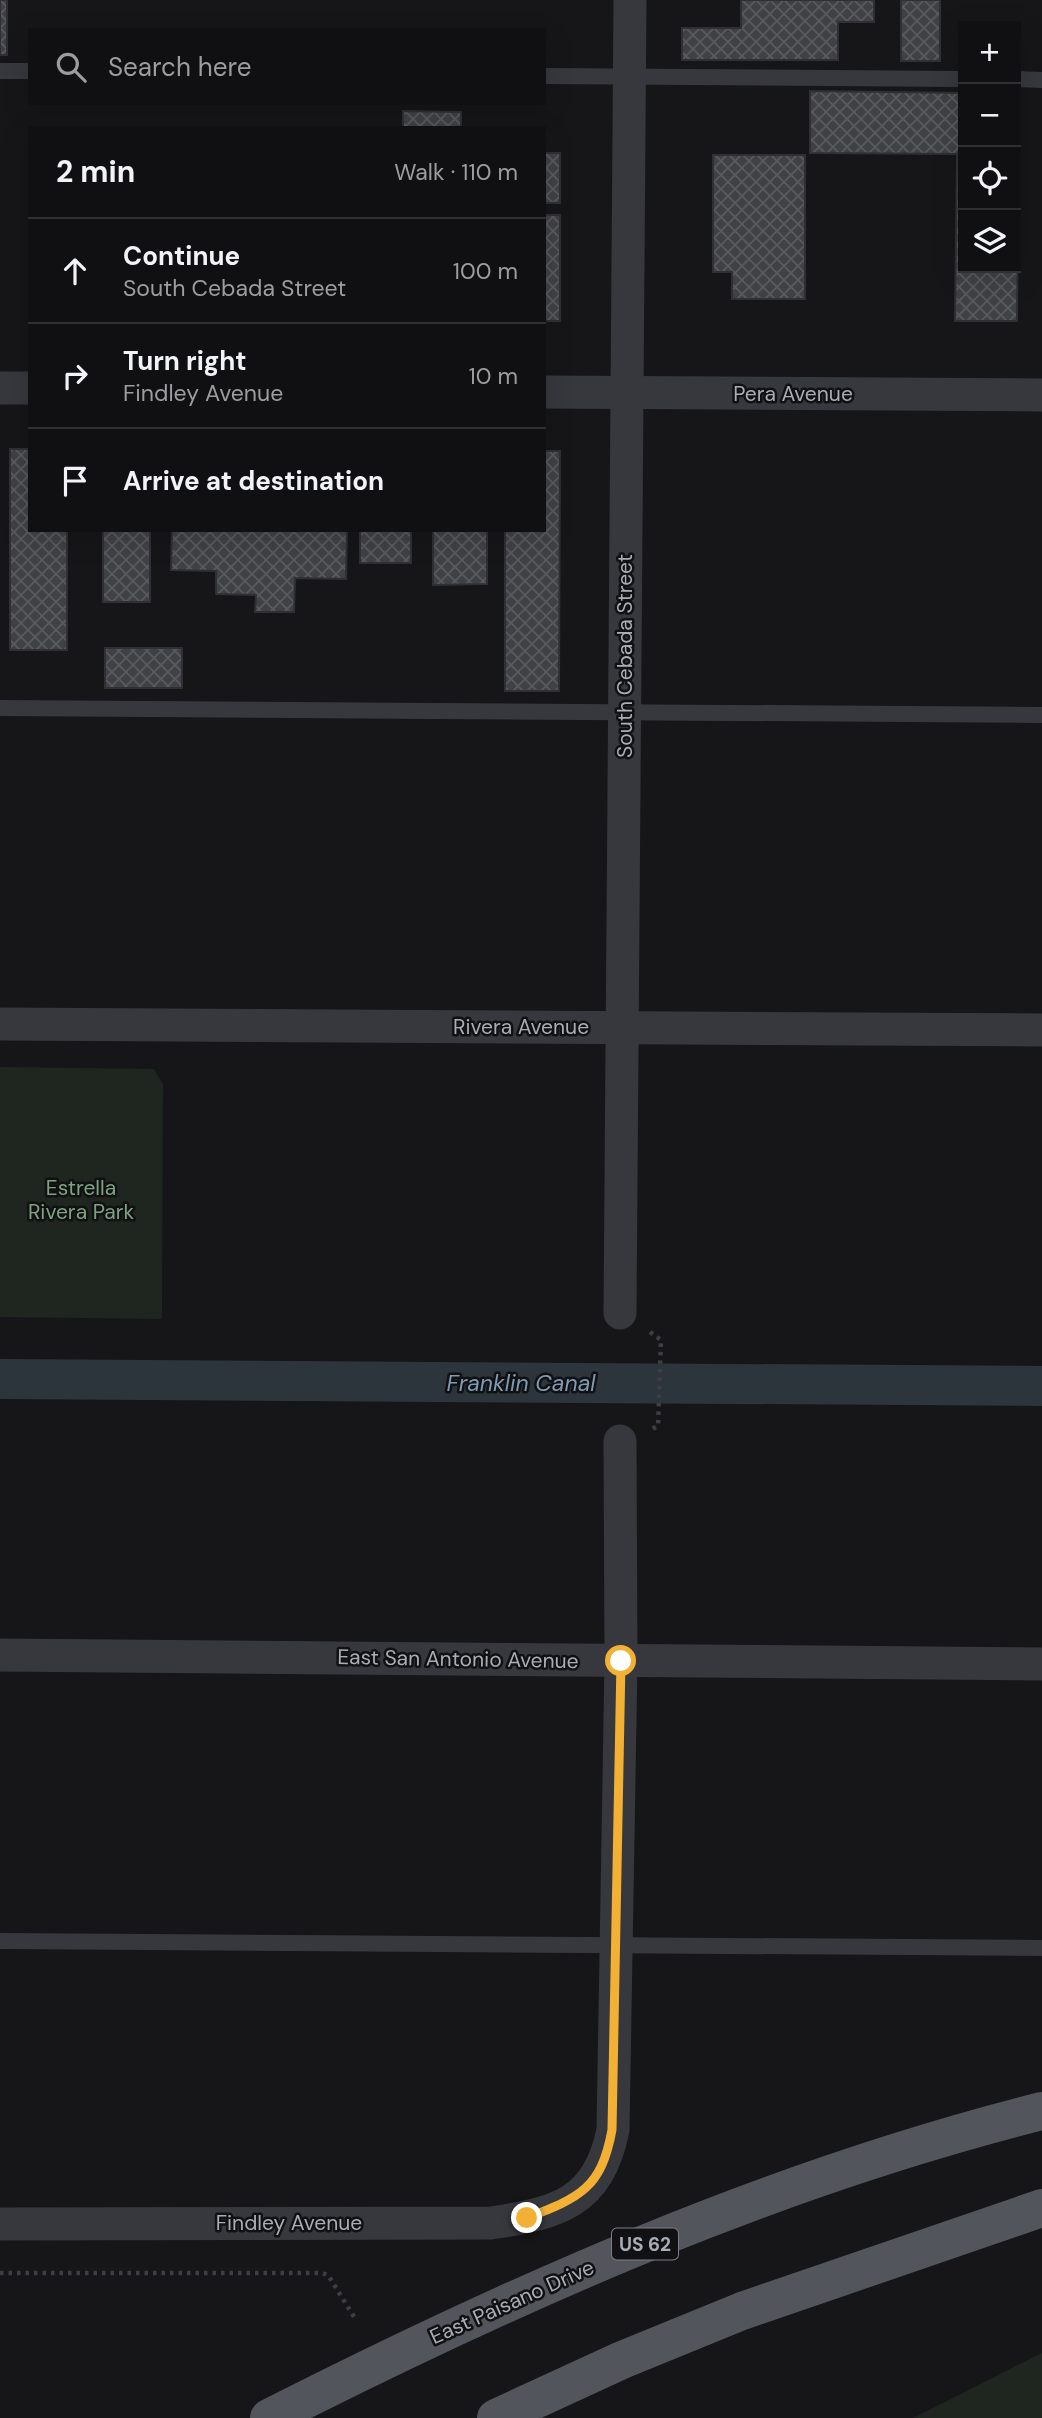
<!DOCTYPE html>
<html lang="en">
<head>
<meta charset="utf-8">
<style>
	:root { --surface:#101012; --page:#1e1e20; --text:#f1f3f6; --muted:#9c9d9f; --line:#303032 }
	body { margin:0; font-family:"DM Sans",sans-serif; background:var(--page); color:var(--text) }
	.controls { position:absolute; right:21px; top:21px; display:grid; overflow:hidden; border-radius:0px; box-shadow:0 7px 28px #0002 }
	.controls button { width:63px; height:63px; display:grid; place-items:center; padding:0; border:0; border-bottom:2px solid var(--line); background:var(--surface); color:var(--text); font:35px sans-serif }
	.stop { position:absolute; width:21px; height:21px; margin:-16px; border:5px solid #f2b134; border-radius:50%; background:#fff }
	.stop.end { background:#f2b134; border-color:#fff; box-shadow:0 2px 7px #0008 }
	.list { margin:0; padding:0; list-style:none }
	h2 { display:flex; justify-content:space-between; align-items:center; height:91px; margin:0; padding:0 28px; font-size:30px }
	h2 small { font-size:23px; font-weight:400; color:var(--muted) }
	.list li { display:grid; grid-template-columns:46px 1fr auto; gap:21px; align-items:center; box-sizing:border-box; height:105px; padding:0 28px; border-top:2px solid var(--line) }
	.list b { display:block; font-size:26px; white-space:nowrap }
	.list p { margin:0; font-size:23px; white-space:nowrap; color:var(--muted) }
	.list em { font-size:23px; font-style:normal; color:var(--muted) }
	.icon { flex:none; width:38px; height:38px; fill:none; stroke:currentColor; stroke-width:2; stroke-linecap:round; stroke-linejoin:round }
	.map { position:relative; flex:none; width:1042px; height:2418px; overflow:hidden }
	.search { position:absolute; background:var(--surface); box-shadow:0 7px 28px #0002; left:28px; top:28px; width:518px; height:77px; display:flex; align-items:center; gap:18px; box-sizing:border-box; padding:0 24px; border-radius:0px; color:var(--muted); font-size:26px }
	.panel { position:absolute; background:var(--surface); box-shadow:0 7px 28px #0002; left:28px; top:126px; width:518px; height:406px; border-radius:0px }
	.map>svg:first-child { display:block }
	.park { fill:#1e261f }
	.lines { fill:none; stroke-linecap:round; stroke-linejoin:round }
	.canal { stroke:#2c353c; stroke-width:40 }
	.building { fill:url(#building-cross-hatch); stroke:#303034; stroke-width:2 }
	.path { stroke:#3d3f44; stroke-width:4.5; stroke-dasharray:3.5 5; stroke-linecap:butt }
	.lane { stroke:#37383d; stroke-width:16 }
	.street { stroke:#37383d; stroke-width:33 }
	.primary { stroke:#53555c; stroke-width:38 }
	.route { stroke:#f2b134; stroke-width:9 }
	.labels { text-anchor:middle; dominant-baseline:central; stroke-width:5; stroke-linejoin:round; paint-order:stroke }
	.shield { fill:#111113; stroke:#7b7e86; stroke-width:2 }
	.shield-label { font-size:19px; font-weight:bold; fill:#a8adb8 }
	.street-label { font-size:21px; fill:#a8adb8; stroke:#111113 }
	.park-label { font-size:21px; fill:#7fa381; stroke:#111113 }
	.water-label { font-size:23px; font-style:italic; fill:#7f9bb3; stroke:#111113 }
</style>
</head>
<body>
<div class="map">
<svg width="1042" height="2418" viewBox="0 0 1042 2418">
	<defs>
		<pattern id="building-cross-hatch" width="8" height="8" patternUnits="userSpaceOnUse" patternTransform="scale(1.75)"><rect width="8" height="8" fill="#404145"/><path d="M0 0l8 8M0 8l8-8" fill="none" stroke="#595a5e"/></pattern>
	</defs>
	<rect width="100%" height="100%" fill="#161618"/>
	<!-- park -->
	<g class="park">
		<path d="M0,1067L154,1069L163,1084L162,1319L0,1317Z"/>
		<path d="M1042,2353V2418H913Z"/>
	</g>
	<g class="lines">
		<!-- canal -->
		<path class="canal" d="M0,1379L1042,1386"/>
	</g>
	<!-- building -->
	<g class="building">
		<rect x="0" y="0" width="7" height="55"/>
		<path d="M741,0H874V22H838V60H682V28H741Z"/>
		<rect x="901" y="0" width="39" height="61"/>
		<path d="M810,91L963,93V268H1016V93H1019L1017,321H955L957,154L810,153Z"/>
		<path d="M403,111L461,112V128H403Z"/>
		<rect x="544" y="153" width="16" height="50"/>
		<path d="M713,155H805V299H732V272H713Z"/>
		<rect x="544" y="215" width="16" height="106"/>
		<path d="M10,449H30V530H67V650H10Z"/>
		<path d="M544,451H560L559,691H505V530H544Z"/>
		<rect x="103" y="530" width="47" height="72"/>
		<path d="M172,530H347L346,579L295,578L294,612H255L256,595L216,594V571L171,570Z"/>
		<rect x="360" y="530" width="51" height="33"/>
		<path d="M433,530H487V584L433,585Z"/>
		<rect x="105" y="648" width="77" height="40"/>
	</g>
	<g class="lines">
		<!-- path -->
		<g class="path">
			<path d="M650,1332L661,1340L658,1426L652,1429"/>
			<path d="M0,2273H322L328,2275L356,2320"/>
		</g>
		<!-- lane -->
		<g class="lane">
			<path d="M0,71H30"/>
			<path d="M544,76L963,79"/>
			<path d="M1016,79L1042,80"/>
			<path d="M0,708L1042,715"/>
			<path d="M0,1941L1042,1948"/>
		</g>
		<!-- street -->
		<g class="street">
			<path d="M0,388H30"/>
			<path d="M544,392L1042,395"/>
			<path d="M0,1024L1042,1030"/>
			<path d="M620,1313L630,0"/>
			<path d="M0,1655L1042,1664"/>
			<path d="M0,2224L491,2223C558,2213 598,2203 613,2130L621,1661L620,1441"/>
		</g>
		<!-- primary -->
		<g class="primary">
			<path d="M269,2418C517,2292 772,2179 1042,2111"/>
			<path d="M496,2418L622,2360L742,2311L1042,2208"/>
		</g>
	</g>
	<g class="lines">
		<!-- route -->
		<path class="route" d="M527,2218C580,2197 601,2189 612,2130L621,1661"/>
	</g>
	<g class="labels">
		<!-- shield labels -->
		<rect class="shield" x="612" y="2228.5" width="66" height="31" rx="5"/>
		<g class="shield-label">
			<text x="645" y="2244">US 62</text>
		</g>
		<!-- street labels -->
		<g class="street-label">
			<text x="793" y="394">Pera Avenue</text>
			<text transform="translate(625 656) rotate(-90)">South Cebada Street</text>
			<text x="521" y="1027">Rivera Avenue</text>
			<text transform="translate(458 1659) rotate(1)">East San Antonio Avenue</text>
			<text x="289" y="2223">Findley Avenue</text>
			<text transform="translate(512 2302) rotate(-24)">East Paisano Drive</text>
		</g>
		<!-- park labels -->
		<g class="park-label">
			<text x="81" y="1188">Estrella<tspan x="81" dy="24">Rivera Park</tspan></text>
		</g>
		<!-- water labels -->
		<g class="water-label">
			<text x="521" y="1383">Franklin Canal</text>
		</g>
	</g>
</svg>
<div class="controls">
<button>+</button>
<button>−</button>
<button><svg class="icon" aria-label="locate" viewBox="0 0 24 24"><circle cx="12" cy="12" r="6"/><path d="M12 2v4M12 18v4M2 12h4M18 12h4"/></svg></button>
<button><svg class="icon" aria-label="layers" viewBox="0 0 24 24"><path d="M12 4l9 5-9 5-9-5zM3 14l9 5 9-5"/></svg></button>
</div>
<div class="stop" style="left:621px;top:1661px"></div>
<div class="stop end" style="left:527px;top:2218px"></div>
<div class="search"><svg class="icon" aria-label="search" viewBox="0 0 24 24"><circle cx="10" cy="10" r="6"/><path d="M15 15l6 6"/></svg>Search here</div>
<section class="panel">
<h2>2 min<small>Walk · 110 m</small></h2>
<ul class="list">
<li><svg class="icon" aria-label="ahead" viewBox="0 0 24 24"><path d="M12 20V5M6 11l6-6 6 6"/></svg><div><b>Continue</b><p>South Cebada Street</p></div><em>100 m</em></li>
<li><svg class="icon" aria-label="right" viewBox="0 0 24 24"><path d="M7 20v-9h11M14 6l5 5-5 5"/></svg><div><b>Turn right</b><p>Findley Avenue</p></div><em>10 m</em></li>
<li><svg class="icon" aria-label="arrive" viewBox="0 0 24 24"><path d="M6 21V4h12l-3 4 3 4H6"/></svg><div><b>Arrive at destination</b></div></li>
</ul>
</section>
</div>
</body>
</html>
